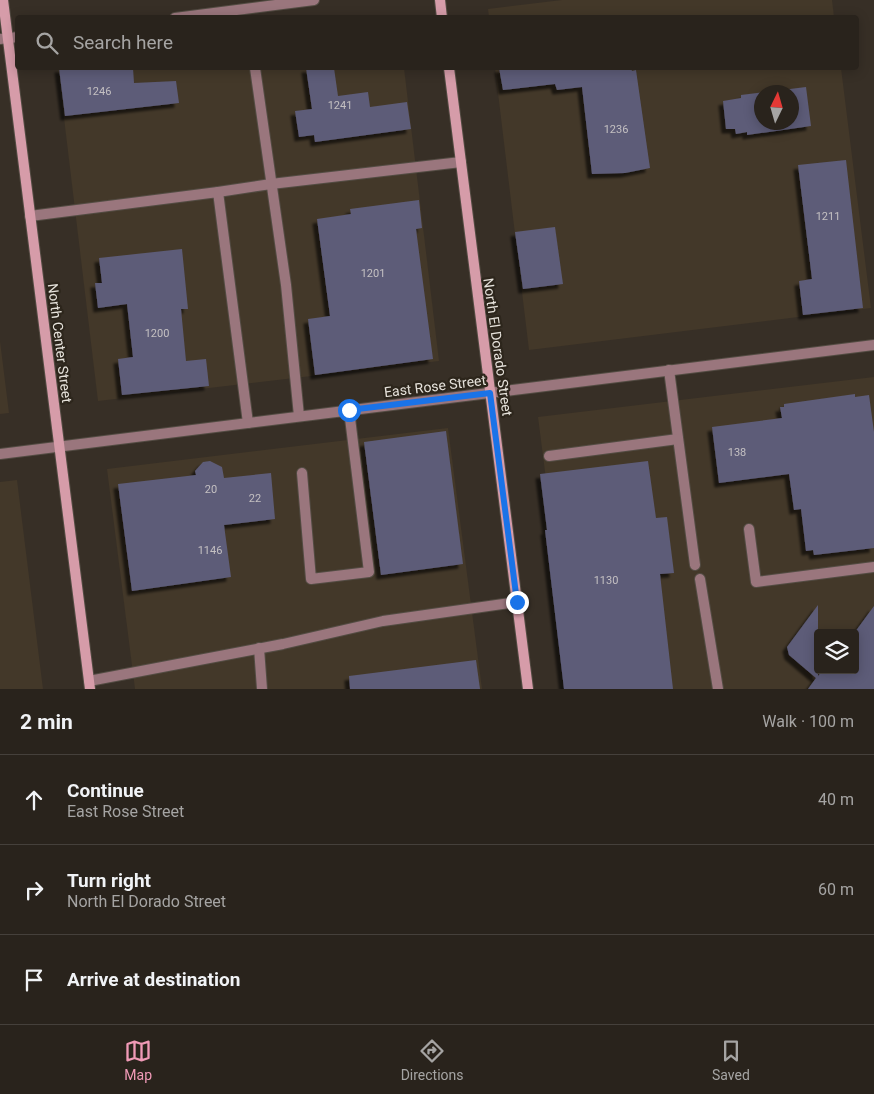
<!DOCTYPE html>
<html lang="en">
<head>
<meta charset="utf-8">
<style>
	:root { --surface:#29231c; --page:#352f29; --text:#f1f3f6; --muted:#a5a4a3; --line:#45403b; --accent:#f09ab7 }
	body { margin:0; font-family:Roboto,sans-serif; background:var(--page); color:var(--text) }
	.controls { position:absolute; right:15px; bottom:15px; display:grid; overflow:hidden; border-radius:5px; box-shadow:0 2px 12px #0003 }
	.controls button { width:45px; height:45px; display:grid; place-items:center; padding:0; border:0; border-bottom:1px solid var(--line); background:var(--surface); color:var(--text); font:25px sans-serif }
	.compass { position:absolute; left:754px; top:85px; width:45px; height:45px; border-radius:50%; background:var(--surface); box-shadow:0 2px 12px #0003; rotate:5deg }
	.stop { position:absolute; width:15px; height:15px; margin:-11px; border:4px solid #1a73e8; border-radius:50%; background:#fff }
	.stop.end { background:#1a73e8; border-color:#fff; box-shadow:0 1px 5px #0008 }
	.list { margin:0; padding:0; list-style:none }
	h2 { display:flex; justify-content:space-between; align-items:center; height:65px; margin:0; padding:0 20px; font-size:21px }
	h2 small { font-size:16px; font-weight:400; color:var(--muted) }
	.list li { display:grid; grid-template-columns:32px 1fr auto; gap:15px; align-items:center; box-sizing:border-box; height:90px; padding:0 20px; border-top:1px solid var(--line) }
	.list b { display:block; font-size:19px; white-space:nowrap }
	.list p { margin:0; font-size:16px; white-space:nowrap; color:var(--muted) }
	.list em { font-size:16px; font-style:normal; color:var(--muted) }
	.icon { flex:none; width:28px; height:28px; fill:none; stroke:currentColor; stroke-width:2; stroke-linecap:round; stroke-linejoin:round }
	.map { position:relative; flex:none; width:874px; height:689px; overflow:hidden }
	.search { position:absolute; background:var(--surface); box-shadow:0 2px 12px #0003; left:15px; right:15px; top:15px; height:55px; display:flex; align-items:center; gap:12px; box-sizing:border-box; padding:0 18px; border-radius:5px; color:var(--muted); font-size:19px }
	.sheet { height:335px; background:var(--surface) }
	nav { display:flex; justify-content:space-around; align-items:center; box-sizing:border-box; height:70px; border-top:1px solid var(--line); background:var(--surface); font-size:14px; color:var(--muted) }
	nav a { display:grid; justify-items:center; gap:2px }
	nav .on { color:var(--accent) }
	.map>svg:first-child { display:block }
	.built { fill:#433829; fill-rule:evenodd }
	.building { fill:#5d5c78; fill-rule:evenodd; filter:url(#shadow) }
	.lines { fill:none; stroke-linecap:round; stroke-linejoin:round }
	.service-casing { stroke:#534c43; stroke-width:12 }
	.minor-casing { stroke:#534c43; stroke-width:12 }
	.secondary-casing { stroke:#534c43; stroke-width:12 }
	.service { stroke:#9a767d; stroke-width:10 }
	.minor { stroke:#9a767d; stroke-width:10 }
	.secondary { stroke:#d69ca9; stroke-width:10 }
	.route { stroke:#1a73e8; stroke-width:6 }
	.labels { text-anchor:middle; dominant-baseline:central; stroke-width:4.5; stroke-linejoin:round; paint-order:stroke }
	.number-label { font-size:11px; fill:#c4c0c2 }
	.street-label { font-size:14px; fill:#e6e2db; stroke:#2d261c }
</style>
</head>
<body>
<div class="map">
<svg width="874" height="689" viewBox="0 0 874 689">
	<defs>
		<filter id="shadow"><feDropShadow dx="-4.5" dy="4.5" stdDeviation="1" flood-color="#0009"/></filter>
	</defs>
	<rect width="100%" height="100%" fill="#372f26"/>
	<!-- built -->
	<g class="built">
		<path d="M562,0H832L834,17H489L488,9Z"/>
		<path d="M58,68H404L439,361L98,401Z"/>
		<path d="M495,68H841L871,308L529,350ZM762,92H792V122H762Z"/>
		<path d="M0,341L9,413L0,414Z"/>
		<path d="M874,377V689H573L538,417ZM818,633H855V670H818Z"/>
		<path d="M448,428L482,689H135L107,469Z"/>
		<path d="M17,480L39,657L43,689H0V482Z"/>
	</g>
	<!-- building -->
	<g class="building">
		<path d="M59,68H133L134,83L176,81L179,103L65,116Z"/>
		<path d="M306,68H334L338,96L368,92L370,107L407,102L411,129L315,142L314,135L299,137L295,111L312,109Z"/>
		<path d="M499,68H631L632,71L636,70L650,168L625,173L592,174L582,87L557,90L555,84L503,90Z"/>
		<path d="M806,87L811,126L747,135V132L736,134L735,129H726L723,101L741,98V95ZM762,92H792V122H762Z"/>
		<path d="M846,160L863,308L803,315L799,281L812,279L798,165Z"/>
		<path d="M419,200L422,228L416,229L433,359L315,375L308,319L330,316L317,219L351,214L350,209Z"/>
		<path d="M555,227L563,284L523,289L515,232Z"/>
		<path d="M182,249L188,309H181L186,361L206,359L209,386L122,395L118,359L133,357L127,304L98,308L95,283H102L99,258Z"/>
		<path d="M855,394V397L869,395L874,432V548L814,555L813,550L806,551L801,509L794,510L789,474L719,483L712,427L782,418L780,407H784V404Z"/>
		<path d="M446,431L463,564L381,575L364,442Z"/>
		<path d="M210,461L222,467L224,478L271,473L275,519L224,525L231,577L132,591L118,484L196,475L195,471L203,462Z"/>
		<path d="M648,461L656,518L667,517L674,573L660,574L673,689H564L545,530H547L540,474Z"/>
		<path d="M818,605V676L823,670H855V632L874,606V689H808L816,678L789,655L787,647Z"/>
		<path d="M476,660L480,689H350L349,676Z"/>
	</g>
	<g class="lines">
		<!-- service casing -->
		<g class="service-casing">
			<g id="service">
				<path d="M255,68L286,285L299,416"/>
				<path d="M218,192L271,184L461,162"/>
				<path d="M30,216L218,192L248,423"/>
				<path d="M669,370L695,565"/>
				<path d="M549,456L678,439"/>
				<path d="M302,473L311,579L369,572L349,410"/>
				<path d="M749,529L756,582L874,567"/>
				<path d="M700,579L718,689"/>
				<path d="M259,648L262,689"/>
				<path d="M89,681L283,644L383,621L517,602"/>
			</g>
		</g>
		<!-- minor casing -->
		<g class="minor-casing">
			<g id="minor">
				<path d="M175,18L314,0"/>
				<path d="M0,39L18,37"/>
				<path d="M0,454L874,345"/>
			</g>
		</g>
		<!-- secondary casing -->
		<g class="secondary-casing">
			<g id="secondary">
				<path d="M3,0L90,689"/>
				<path d="M440,0L442,18"/>
				<path d="M449,68L528,689"/>
			</g>
		</g>
		<!-- service -->
		<use href="#service" class="service"/>
		<!-- minor -->
		<use href="#minor" class="minor"/>
		<!-- secondary -->
		<use href="#secondary" class="secondary"/>
	</g>
	<g class="lines">
		<!-- route -->
		<path class="route" d="M349,410L490,393L517,602"/>
	</g>
	<g class="labels">
		<!-- number labels -->
		<g class="number-label">
			<text x="99" y="91">1246</text>
			<text x="340" y="105">1241</text>
			<text x="616" y="129">1236</text>
			<text x="828" y="216">1211</text>
			<text x="373" y="273">1201</text>
			<text x="157" y="333">1200</text>
			<text x="737" y="452">138</text>
			<text x="211" y="489">20</text>
			<text x="255" y="498">22</text>
			<text x="210" y="550">1146</text>
			<text x="606" y="580">1130</text>
		</g>
		<!-- street labels -->
		<g class="street-label">
			<text transform="translate(60 343) rotate(83)">North Center Street</text>
			<text transform="translate(498 347) rotate(82)">North El Dorado Street</text>
			<text transform="translate(435 386) rotate(-7)">East Rose Street</text>
		</g>
	</g>
</svg>
<div class="controls">
<button><svg class="icon" aria-label="layers" viewBox="0 0 24 24"><path d="M12 4l9 5-9 5-9-5zM3 14l9 5 9-5"/></svg></button>
</div>
<svg class="compass" viewBox="-18 -18 36 36"><path d="M0-13l5 13h-10z" fill="#e53935"/><path d="M0 13l5-13h-10z" fill="#a5a4a3"/></svg>
<div class="stop" style="left:349px;top:410px"></div>
<div class="stop end" style="left:517px;top:602px"></div>
<div class="search"><svg class="icon" aria-label="search" viewBox="0 0 24 24"><circle cx="10" cy="10" r="6"/><path d="M15 15l6 6"/></svg>Search here</div>
</div>
<section class="sheet">
<h2>2 min<small>Walk · 100 m</small></h2>
<ul class="list">
<li><svg class="icon" aria-label="ahead" viewBox="0 0 24 24"><path d="M12 20V5M6 11l6-6 6 6"/></svg><div><b>Continue</b><p>East Rose Street</p></div><em>40 m</em></li>
<li><svg class="icon" aria-label="right" viewBox="0 0 24 24"><path d="M7 20v-9h11M14 6l5 5-5 5"/></svg><div><b>Turn right</b><p>North El Dorado Street</p></div><em>60 m</em></li>
<li><svg class="icon" aria-label="arrive" viewBox="0 0 24 24"><path d="M6 21V4h12l-3 4 3 4H6"/></svg><div><b>Arrive at destination</b></div></li>
</ul>
</section>
<nav>
<a class="on"><svg class="icon" aria-label="map" viewBox="0 0 24 24"><path d="M3 6l6-2 6 2 6-2v14l-6 2-6-2-6 2zM9 4v14M15 6v14"/></svg>Map</a>
<a><svg class="icon" aria-label="directions" viewBox="0 0 24 24"><path d="M12 3l9 9-9 9-9-9zM9 14v-3h6M13 9l2 2-2 2"/></svg>Directions</a>
<a><svg class="icon" aria-label="saved" viewBox="0 0 24 24"><path d="M7 4h10v16l-5-4-5 4z"/></svg>Saved</a>
</nav>
</body>
</html>
